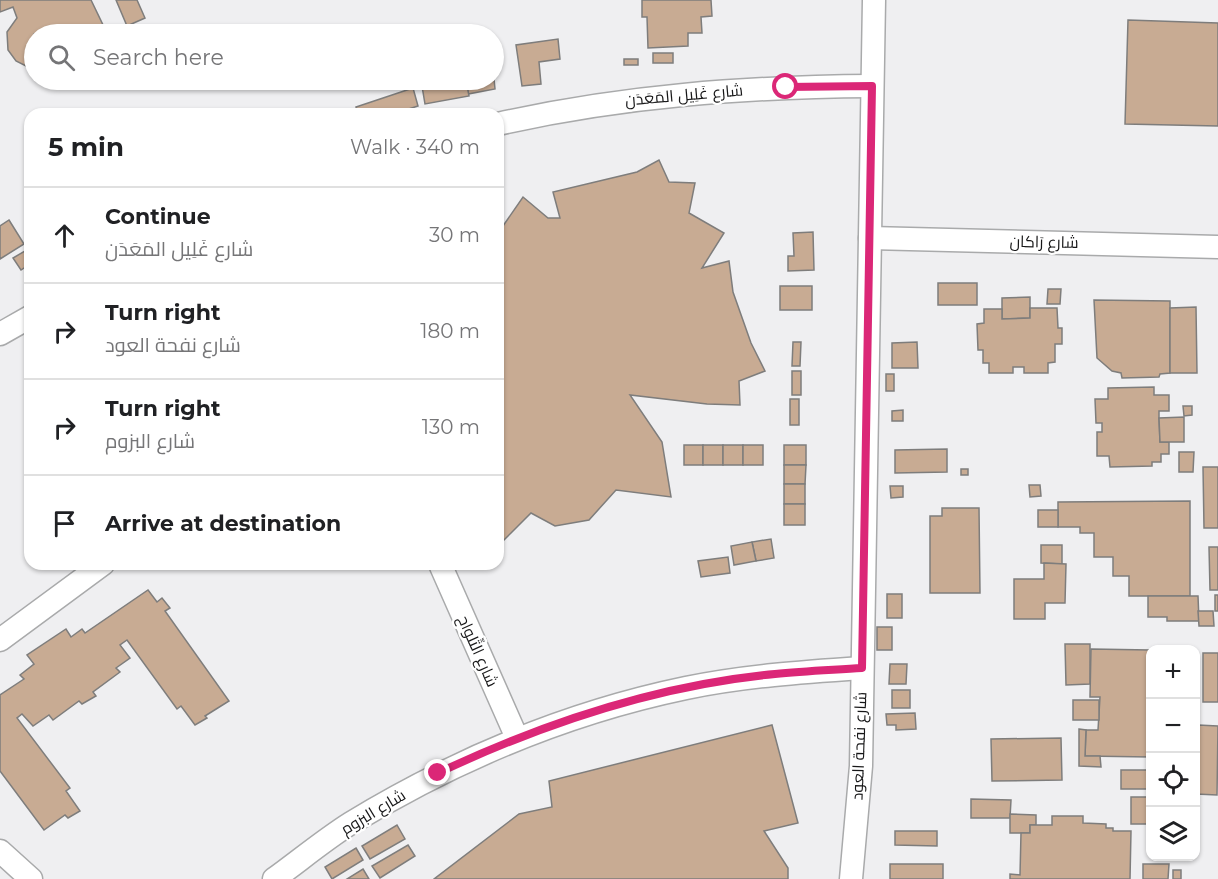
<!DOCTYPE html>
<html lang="en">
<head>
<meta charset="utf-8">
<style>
	:root { --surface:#fff; --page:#f2f2f2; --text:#202124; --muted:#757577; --line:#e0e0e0 }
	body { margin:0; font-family:Montserrat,Cairo,sans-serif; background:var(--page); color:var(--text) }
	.controls { position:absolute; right:18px; bottom:18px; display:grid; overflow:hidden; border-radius:12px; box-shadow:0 2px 4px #0004 }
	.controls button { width:54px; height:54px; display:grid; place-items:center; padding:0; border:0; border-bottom:2px solid var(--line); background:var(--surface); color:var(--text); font:30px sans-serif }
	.stop { position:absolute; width:18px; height:18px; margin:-14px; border:4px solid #db2777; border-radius:50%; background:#fff }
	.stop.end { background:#db2777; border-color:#fff; box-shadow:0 2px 6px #0008 }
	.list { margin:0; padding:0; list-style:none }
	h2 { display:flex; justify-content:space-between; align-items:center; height:78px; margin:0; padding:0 24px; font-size:26px }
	h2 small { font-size:20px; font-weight:400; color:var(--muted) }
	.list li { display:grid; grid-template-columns:39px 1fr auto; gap:18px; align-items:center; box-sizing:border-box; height:96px; padding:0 24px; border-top:2px solid var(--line) }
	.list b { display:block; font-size:22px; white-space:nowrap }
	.list p { margin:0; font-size:20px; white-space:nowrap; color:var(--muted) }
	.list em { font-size:20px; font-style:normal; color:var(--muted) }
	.icon { flex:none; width:33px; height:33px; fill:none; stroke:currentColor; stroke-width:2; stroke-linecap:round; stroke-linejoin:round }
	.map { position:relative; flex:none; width:1218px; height:879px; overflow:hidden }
	.search { position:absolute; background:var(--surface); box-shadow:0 2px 4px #0004; left:24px; top:24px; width:480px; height:66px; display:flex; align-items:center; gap:15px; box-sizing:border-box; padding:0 21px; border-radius:33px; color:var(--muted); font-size:22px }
	.panel { position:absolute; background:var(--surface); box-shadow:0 2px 4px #0004; left:24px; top:108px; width:480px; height:462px; border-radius:18px }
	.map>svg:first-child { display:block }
	.building { fill:#c8ab93; stroke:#7e7d7c; stroke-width:1.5 }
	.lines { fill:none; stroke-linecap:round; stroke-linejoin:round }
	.minor-casing { stroke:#a9aaab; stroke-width:25 }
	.minor { stroke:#fff; stroke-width:22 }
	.route { stroke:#db2777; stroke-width:8 }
	.labels { text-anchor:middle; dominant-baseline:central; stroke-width:4.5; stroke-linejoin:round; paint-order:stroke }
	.street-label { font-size:16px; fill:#171718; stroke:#fff }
</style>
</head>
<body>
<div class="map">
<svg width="1218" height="879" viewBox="0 0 1218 879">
	<rect width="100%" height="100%" fill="#efeff1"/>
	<!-- building -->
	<g class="building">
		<path d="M0,0H91L104,27L89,34H34V66H26L16,61L8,50L7,32L17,18L13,7L0,12Z"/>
		<path d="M116,0H137L145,18L127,26Z"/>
		<path d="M642,0H711L712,16L701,17L702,33H688V46L648,48L647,17H642Z"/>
		<path d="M1128,20L1218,23V126L1125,124Z"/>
		<path d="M141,28L152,29L153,34H141Z"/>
		<path d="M558,39L560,59L539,62L541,84L522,86L516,45Z"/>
		<rect x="653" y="53" width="20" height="10"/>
		<rect x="624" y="59" width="14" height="6"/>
		<path d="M494,79L495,89L468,94L467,84Z"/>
		<path d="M420,80H431L432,84L422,86Z"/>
		<path d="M457,80H466L469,96L425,104L422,86Z"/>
		<path d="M413,88L418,106L393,114H358L356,107Z"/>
		<path d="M659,160L669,182L695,183L689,213L724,233L702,268L729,261L733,292L751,343L765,371L739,381L740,405L707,404L630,395L662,442L671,497L616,490L589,520L555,526L531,513L498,546V388L502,383L498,380V226H503L523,197L548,218H560L553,192L637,172Z"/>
		<path d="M9,220L24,244L0,259V226Z"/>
		<path d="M813,232L814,270L788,271V256H794L793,233Z"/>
		<path d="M30,248V264L21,270L13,258Z"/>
		<rect x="938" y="283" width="39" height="22"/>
		<rect x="780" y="286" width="32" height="24"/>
		<path d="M1048,289H1061L1060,304H1047Z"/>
		<path d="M1030,297V318L1002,319V298Z"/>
		<path d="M1094,300L1170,301V373L1160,374L1159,377L1122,378L1121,373L1112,371L1097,358Z"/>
		<path d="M1196,307L1197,373H1170V308Z"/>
		<path d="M1030,308H1057L1058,328H1062V344H1055V362L1048,363V373H1024V367H1013V373H989V363H983V350H978L977,324L984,323V309H1002V319L1030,318Z"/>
		<path d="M793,342H801L800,366H792Z"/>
		<path d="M917,342L918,368H892V343Z"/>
		<rect x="792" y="371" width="9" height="24"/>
		<rect x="886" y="374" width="8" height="17"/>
		<path d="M1154,387V395H1169V411H1159V418L1160,442H1169V454H1161V462H1152V466L1110,467L1109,456H1097V432H1102V423H1096L1095,399H1108V388Z"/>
		<rect x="790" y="399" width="9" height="26"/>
		<path d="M1183,406H1192V415L1184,416Z"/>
		<path d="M903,410V421H892V411Z"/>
		<path d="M1184,417V442H1160L1159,418Z"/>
		<rect x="684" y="445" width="19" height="20"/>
		<rect x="703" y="445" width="20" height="20"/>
		<rect x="723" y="445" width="20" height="20"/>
		<rect x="743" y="445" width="20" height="20"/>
		<rect x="784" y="445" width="22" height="20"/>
		<path d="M947,449V472L895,473V450Z"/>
		<path d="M1179,452H1194L1193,472H1179Z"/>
		<path d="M784,465H806L805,484H784Z"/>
		<path d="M1203,467H1218V528H1204Z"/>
		<rect x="961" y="469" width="7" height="6"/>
		<rect x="784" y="484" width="21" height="20"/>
		<path d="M1029,485H1040L1041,496L1030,497Z"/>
		<path d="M890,486H903V497L891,498Z"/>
		<path d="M1190,501V596H1129V576H1113V557H1094V533H1080V527H1058V502Z"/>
		<rect x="784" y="504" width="21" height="21"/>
		<path d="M942,508H979L980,593H930V516H942Z"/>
		<rect x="1038" y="510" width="20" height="17"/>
		<path d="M771,539L774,558L756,561L752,542Z"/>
		<path d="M752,542L756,561L734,565L731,546Z"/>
		<path d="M1041,545H1062V564L1041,563Z"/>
		<path d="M1209,547H1218V590H1210Z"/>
		<path d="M728,557L730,573L701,577L698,561Z"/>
		<path d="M1044,563L1066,564L1065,603H1045V619H1014V579H1044Z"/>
		<path d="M148,590L157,602L162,598L170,608L165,611L229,701L205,716L207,718L195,725L181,706L177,709L127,640L120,645L130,658L116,668L120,672L93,692L96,696L82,704L79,701L53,720L49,715L33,726L22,714L17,718L70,788L66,791L80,811L68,818L65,815L44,830L0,771V695L24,679L20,675L34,664L27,655L66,629L71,637L82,629L85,633Z"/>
		<rect x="887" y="594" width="15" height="24"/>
		<rect x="1215" y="595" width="3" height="16"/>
		<path d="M1148,596H1198L1199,621H1167V617H1148Z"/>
		<path d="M1198,611H1213L1214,626H1199Z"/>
		<rect x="877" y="627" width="15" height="23"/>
		<path d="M1065,644H1090V684L1066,685Z"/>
		<path d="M1091,649L1150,650V757L1085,756L1086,730H1098L1100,697H1090Z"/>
		<rect x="1203" y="653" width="15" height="49"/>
		<path d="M890,664H907L906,684H889Z"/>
		<rect x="892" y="690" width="18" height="18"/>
		<rect x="1073" y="700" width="26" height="20"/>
		<path d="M915,713L916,729L896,730V725H887L886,714Z"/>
		<path d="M772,725L798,823L764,831L788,868V879H434L519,814L552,807L549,781Z"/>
		<path d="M1198,725L1218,726L1217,795L1196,794Z"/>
		<path d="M1079,729L1086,730L1085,756H1100L1101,767L1079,766Z"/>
		<path d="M1061,738L1062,780L992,781L991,739Z"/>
		<path d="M1121,770H1150L1149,789H1121Z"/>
		<rect x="1131" y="797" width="19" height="27"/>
		<path d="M971,799L1011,800L1010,818H971Z"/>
		<path d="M1010,814L1036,815V825H1030V833H1010Z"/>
		<path d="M1052,816H1083V823L1106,824V828H1113V831H1131L1130,879H1010V874L1020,875L1021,833H1030V825H1052Z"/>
		<path d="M397,825L405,839L370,859L362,846Z"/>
		<path d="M895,831H937V846L895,845Z"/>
		<path d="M408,845L415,856L380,878L372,866Z"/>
		<path d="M356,848L363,860L332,879L325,867Z"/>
		<rect x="890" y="864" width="53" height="15"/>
		<path d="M1143,864H1169L1168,879H1143Z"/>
		<path d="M363,869L369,879H347Z"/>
		<rect x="1173" y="870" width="8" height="9"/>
	</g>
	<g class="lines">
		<!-- minor casing -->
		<g class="minor-casing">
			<g id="minor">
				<path d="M498,124C621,96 746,87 872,86"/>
				<path d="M870,238L1218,247"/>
				<path d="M0,334L30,317"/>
				<path d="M440,564L517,738"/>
				<path d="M0,640L103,564"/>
				<path d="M0,851L31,879"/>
				<path d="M274,879C299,861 324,840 351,823C455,760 566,713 686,688C744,676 803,672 862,668"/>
				<path d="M851,879L861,766L874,0"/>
			</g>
		</g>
		<!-- minor -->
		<use href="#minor" class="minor"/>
	</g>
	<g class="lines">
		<!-- route -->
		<path class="route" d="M438,773C544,723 658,685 775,674C804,671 833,670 862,668L872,86L786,87"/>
	</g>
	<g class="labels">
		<!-- street labels -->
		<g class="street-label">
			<text transform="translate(684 95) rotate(-5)">شارع غَلِيل المَعَدَن</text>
			<text transform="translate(1044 242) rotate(1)">شارع رَاكان</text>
			<text transform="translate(478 651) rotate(66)">شارع التِّلواح</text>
			<text transform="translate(859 746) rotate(-88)">شارع نفحة العود</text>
			<text transform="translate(373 812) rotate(-31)">شارع البزوم</text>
		</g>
	</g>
</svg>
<div class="controls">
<button>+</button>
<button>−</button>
<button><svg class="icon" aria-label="locate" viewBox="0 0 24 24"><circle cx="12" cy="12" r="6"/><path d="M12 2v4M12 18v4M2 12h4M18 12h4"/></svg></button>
<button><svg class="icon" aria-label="layers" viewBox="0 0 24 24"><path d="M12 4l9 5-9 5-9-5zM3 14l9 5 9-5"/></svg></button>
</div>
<div class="stop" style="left:786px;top:87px"></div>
<div class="stop end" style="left:438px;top:773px"></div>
<div class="search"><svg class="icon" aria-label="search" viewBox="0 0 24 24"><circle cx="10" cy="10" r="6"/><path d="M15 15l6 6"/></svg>Search here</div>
<section class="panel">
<h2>5 min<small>Walk · 340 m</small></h2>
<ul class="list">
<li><svg class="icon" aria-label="ahead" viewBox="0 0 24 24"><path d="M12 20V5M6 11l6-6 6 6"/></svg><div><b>Continue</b><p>شارع غَلِيل المَعَدَن</p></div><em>30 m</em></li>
<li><svg class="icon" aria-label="right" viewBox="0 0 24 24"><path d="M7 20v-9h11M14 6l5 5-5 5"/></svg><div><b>Turn right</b><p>شارع نفحة العود</p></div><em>180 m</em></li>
<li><svg class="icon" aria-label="right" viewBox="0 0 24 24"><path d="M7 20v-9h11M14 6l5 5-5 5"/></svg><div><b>Turn right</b><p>شارع البزوم</p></div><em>130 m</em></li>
<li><svg class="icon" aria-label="arrive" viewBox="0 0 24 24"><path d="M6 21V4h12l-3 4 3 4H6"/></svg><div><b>Arrive at destination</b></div></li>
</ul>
</section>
</div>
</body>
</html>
